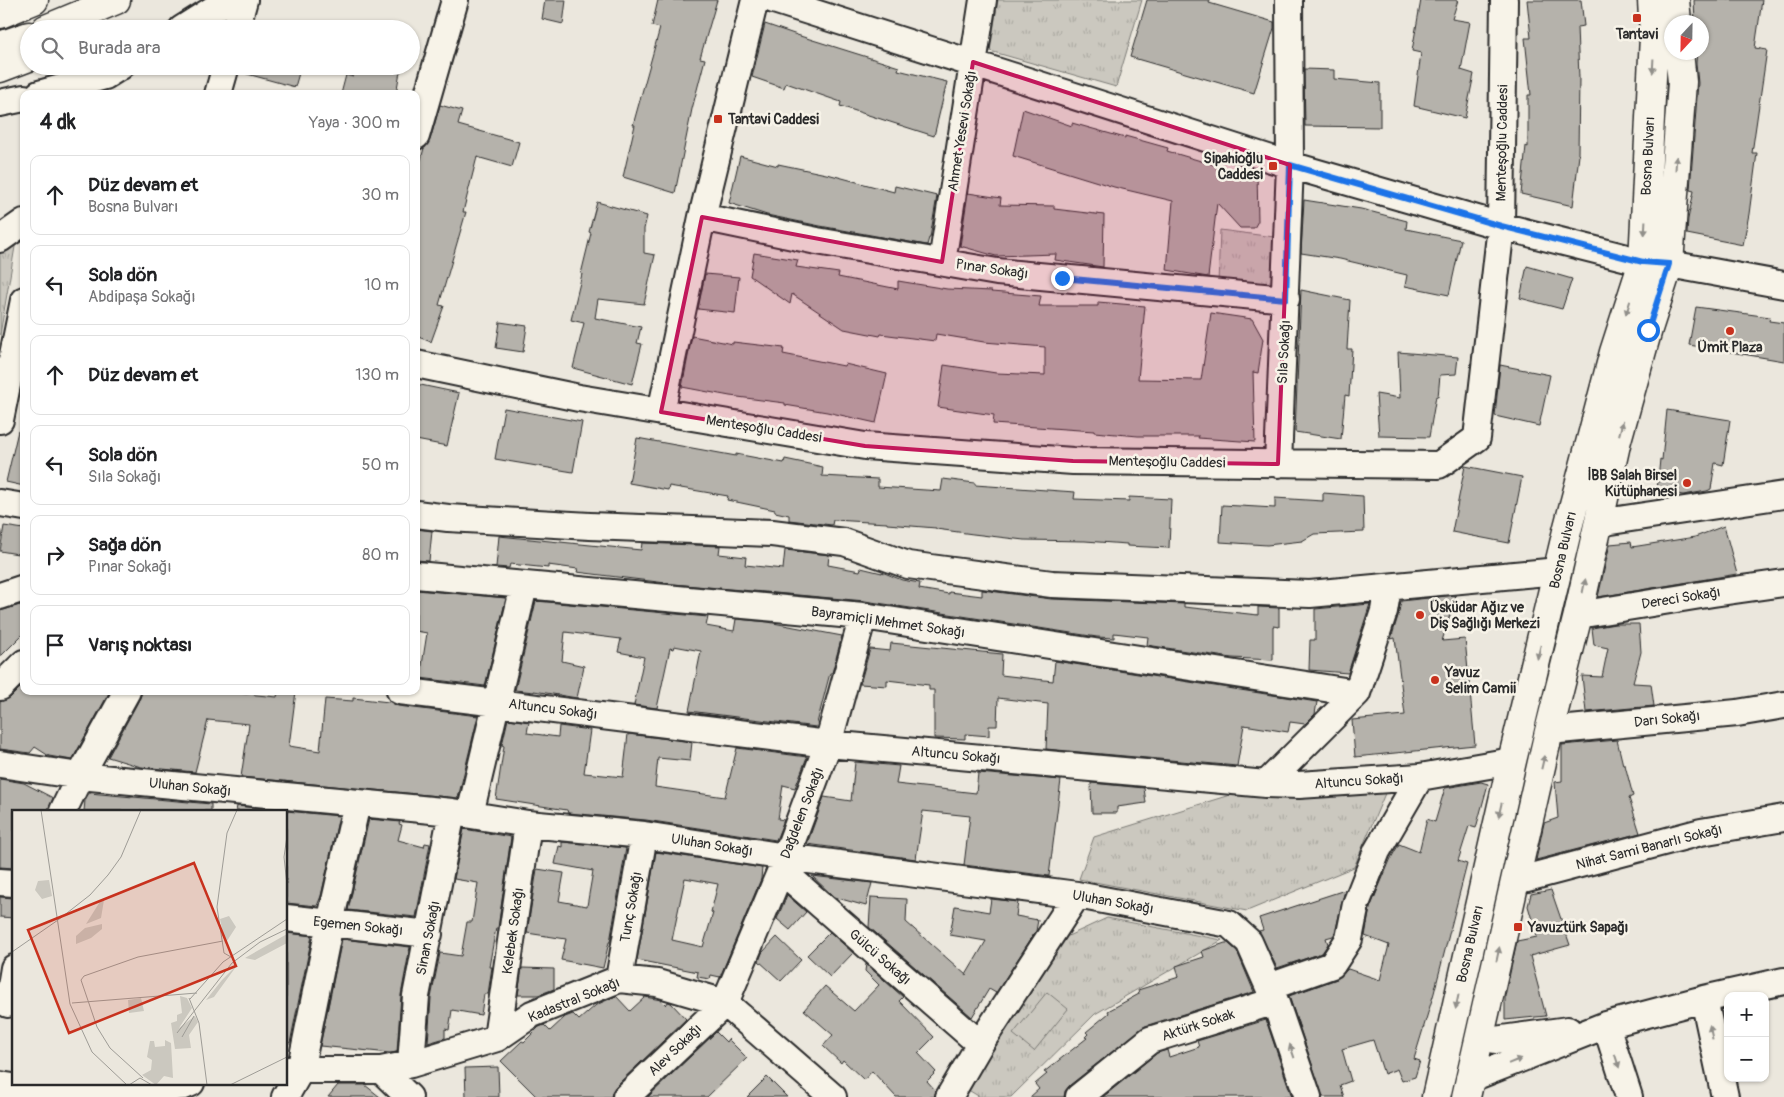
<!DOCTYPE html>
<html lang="tr">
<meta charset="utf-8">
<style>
body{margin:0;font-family:Pangolin,sans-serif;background:#f2f2f2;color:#202124}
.controls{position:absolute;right:15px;bottom:15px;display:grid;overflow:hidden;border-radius:10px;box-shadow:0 1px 4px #0004}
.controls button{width:45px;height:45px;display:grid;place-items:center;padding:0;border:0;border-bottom:1px solid #e0e0e0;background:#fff;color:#202124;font:25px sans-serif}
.compass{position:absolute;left:1664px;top:15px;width:45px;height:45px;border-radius:50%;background:#fff;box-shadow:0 1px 4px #0004;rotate:202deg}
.stop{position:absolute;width:15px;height:15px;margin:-11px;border:4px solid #1a73e8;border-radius:50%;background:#fff}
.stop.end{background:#1a73e8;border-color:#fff;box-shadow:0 1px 5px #0008}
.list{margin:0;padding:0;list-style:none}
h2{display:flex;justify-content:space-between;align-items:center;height:65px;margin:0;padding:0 20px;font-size:21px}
h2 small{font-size:16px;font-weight:400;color:#757577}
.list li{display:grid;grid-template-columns:32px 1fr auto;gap:15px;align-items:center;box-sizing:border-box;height:80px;margin:0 10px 10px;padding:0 10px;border:1px solid #e0e0e0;border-radius:10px}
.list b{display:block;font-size:19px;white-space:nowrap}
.list p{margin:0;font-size:16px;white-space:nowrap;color:#757577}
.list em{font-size:16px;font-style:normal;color:#757577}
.icon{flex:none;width:28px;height:28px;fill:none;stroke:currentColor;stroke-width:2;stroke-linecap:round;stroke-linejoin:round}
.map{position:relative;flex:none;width:1784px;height:1097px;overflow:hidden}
.search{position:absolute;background:#fff;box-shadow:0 1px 4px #0004;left:20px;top:20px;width:400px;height:55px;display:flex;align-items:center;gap:12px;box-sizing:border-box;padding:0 18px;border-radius:28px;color:#757577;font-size:19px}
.panel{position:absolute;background:#fff;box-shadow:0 1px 4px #0004;left:20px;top:90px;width:400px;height:605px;border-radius:10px}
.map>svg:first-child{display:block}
.grass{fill:url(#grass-tufts);stroke:#7b7a75}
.pitch{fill:#cbc8bf;stroke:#7b7a75}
.building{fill:#b5b2ab;stroke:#2b2b2b;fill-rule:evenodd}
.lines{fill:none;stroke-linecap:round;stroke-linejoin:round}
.minor-casing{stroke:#2b2b2b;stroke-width:30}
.major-casing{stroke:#2b2b2b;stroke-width:31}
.highway-casing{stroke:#2b2b2b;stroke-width:31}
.minor{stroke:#f7f3e8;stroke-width:26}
.major{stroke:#f7f3e8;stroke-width:28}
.highway{stroke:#f7f3e8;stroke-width:28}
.oneway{fill:#918f8a}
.route{stroke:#1a73e8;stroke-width:6}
.marked{fill:#c2185b;fill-opacity:0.2;stroke:#c2185b;stroke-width:4;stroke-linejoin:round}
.poi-dot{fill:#c8321e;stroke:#f7f3e8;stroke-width:2}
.labels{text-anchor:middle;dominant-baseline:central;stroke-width:5;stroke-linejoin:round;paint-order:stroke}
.poi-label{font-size:14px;font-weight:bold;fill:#2b2b2b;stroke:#f7f3e8;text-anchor:start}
.street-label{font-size:14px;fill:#2b2b2b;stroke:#f7f3e8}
.inset-road{fill:none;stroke:#9e9c96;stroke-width:1}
.view{fill:#c8321e;fill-opacity:0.15;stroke:#c8321e;stroke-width:2.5}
.inset-edge{fill:none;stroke:#2b2b2b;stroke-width:2.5}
</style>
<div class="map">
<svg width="1784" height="1097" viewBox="0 0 1784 1097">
<defs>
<pattern id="grass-tufts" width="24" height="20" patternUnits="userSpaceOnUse" patternTransform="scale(1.25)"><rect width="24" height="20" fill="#cbc8bf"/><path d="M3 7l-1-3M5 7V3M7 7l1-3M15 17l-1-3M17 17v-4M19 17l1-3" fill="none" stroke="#aeaca4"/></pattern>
</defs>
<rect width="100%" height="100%" fill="#ebe7dd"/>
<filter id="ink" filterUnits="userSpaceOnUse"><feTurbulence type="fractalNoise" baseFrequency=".02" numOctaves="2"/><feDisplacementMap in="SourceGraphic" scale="10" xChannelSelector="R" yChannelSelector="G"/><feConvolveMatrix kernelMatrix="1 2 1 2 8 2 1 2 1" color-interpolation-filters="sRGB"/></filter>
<g filter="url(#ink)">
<path class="grass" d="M998,0H1142L1116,87L990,51Z
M1220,230L1274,237L1273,291L1218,284Z
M17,235L0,335V247Z
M1386,791L1354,867L1247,911L1079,879L1094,837L1233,794Z
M1107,918L1222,940L1095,1014L1011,1097H980L965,1088L1066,937Z"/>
<path class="pitch" d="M1047,992L1068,1009L1034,1051L1013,1034Z"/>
<path class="building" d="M545,0H566L563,24L542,19Z
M658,0H717L700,58L705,59L692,109L675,193L623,177L635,125H633L660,28L652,26Z
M1147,0H1210L1209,3L1274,22V28L1254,93L1130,57Z
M1421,0H1458L1452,19L1470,22L1461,70L1474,74L1465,118L1414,106L1421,53L1412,51Z
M1527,0H1581L1584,26L1577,27L1579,78L1578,154L1579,155L1573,206L1521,194L1526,146L1528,147V95H1531L1525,38H1531Z
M1694,0H1762L1755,48L1767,50L1752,153H1757L1749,214L1743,245L1687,234L1688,219L1694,191L1690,190L1698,83L1696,63L1697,52H1702V22H1695Z
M765,24L800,36L899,67L898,70L947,82L934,136L840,106L841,102L786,83L784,88L752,77Z
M241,66H301L295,87L240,72Z
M356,66H401L396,94H341L346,75L353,77Z
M1304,69L1334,70V79L1380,83V127L1305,126Z
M440,105L462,111L458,125L519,142L512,167L477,157L463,212H466L439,305L444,306L431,342L416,336V178L424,148L430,140Z
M1023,109L1072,126V123L1125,138V136L1168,148L1167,151L1218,166L1217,172H1257L1258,221L1254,228H1240L1217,203L1208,277L1167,270L1173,201L1114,187L1013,156Z
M740,156L778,166V164L831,175L894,192L895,186L937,196L930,238H929L927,245L820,226L767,215L729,203Z
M968,193L1001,198L1000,205L1054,206V209L1104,215L1103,267L1055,260L1056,254L996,256L960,246Z
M1304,200L1361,209L1407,221L1406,229L1461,240L1449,295L1405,286L1407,275L1340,259L1301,253Z
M597,202L647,216L644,229V253L655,255L644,304L598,299L595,318L641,327L637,343L642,344L632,384L573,368L584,323L571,320L582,274H581L591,233L589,232Z
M754,253L798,260L796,267L839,273L838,277L898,289V281L947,289L992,291L991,292L1041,296L1039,306H1098V302L1145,306L1138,379L1201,380L1211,313L1252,319L1263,339L1258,373L1253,372L1255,442L1198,438L1199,436H1138L1094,432V431L993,424L994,415L938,407L944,365L996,373L1045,375V347L984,342L936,334L935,341L881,334L880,336L844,329L792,294L790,304L750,276Z
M1527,266L1572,279L1562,309L1520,298Z
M705,274L739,277L735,313L698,309Z
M1301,290L1350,300L1347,349H1352L1349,396L1345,395L1341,439L1295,432Z
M1696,307L1770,317L1769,321L1784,323V361L1689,345Z
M500,322L527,326L523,352L496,348Z
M692,336L733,344V342L784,348L783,354L844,366L845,364L887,374L876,423L827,412L785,405V403L730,396L682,387Z
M1398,352L1458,357L1456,374L1440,375L1438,397L1436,396L1429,437L1379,436L1376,394L1400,398Z
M1500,365L1550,375L1539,426L1495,416Z
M416,384L459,393L447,446L416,440Z
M504,408L582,422L573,472L495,459Z
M1667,410L1730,420L1723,465L1715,463L1711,489L1707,491L1683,495L1657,491L1660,459L1662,460Z
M18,431H24V486L6,482Z
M637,438L736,456V454L784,463L785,459L823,467L822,476L878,479V487L941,491L943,479L975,483V485L1075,492L1074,499L1129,501V497L1171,499L1169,548L1127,546V544L1085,541L1024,540L973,534L936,529V528L887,524V523L833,520L832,525L789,520V515L775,512V510L727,500L728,496L669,486L668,490L629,483Z
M1465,466L1522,477L1509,543L1452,532Z
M1323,493L1363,496L1364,532L1314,534L1302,541L1267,545L1220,542L1222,505L1275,508V498L1323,501Z
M4,526L24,529V555L0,551Z
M1724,526L1737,574L1598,597L1610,544L1631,542L1632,547L1695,537Z
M416,529L432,531L429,561L416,560Z
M499,536L641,550L642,543L720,546L719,554L746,557L745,565L783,569L785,550L829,555L828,565L860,571L861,568L882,573V572L902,580L920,583L919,589L949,594V592L982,596V590L1051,599L1184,604V607L1258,615V607L1279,608V627L1273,626V660L1232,658L1147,645L1148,637L1114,633V638L1097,637L865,601L674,584L577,572L578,569L548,565V568L510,564L509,568L496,567Z
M416,590L506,598L485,686L420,678L427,633L416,631Z
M1456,595L1442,641L1465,639L1475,745L1355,757L1352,720L1405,715L1395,638L1391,639L1398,616L1401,601Z
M536,601L708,617L706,626L734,631L736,619L768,622L842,636L832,673H830L816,727L689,711L701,651L674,646L673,649L670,648L657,708L634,705L644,657L618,652L621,639L565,632L562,661L584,666L577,698L534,691V692L515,690Z
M1370,604L1348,673L1309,670L1310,640H1315V609Z
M20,605L24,609V633L0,657V611Z
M1615,624H1639L1641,652L1633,683L1651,684L1654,706L1586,712L1582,676L1602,677L1608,648L1594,645L1592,628Z
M891,643L1002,654L1001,675L1053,681L1055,661L1317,702L1315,714L1305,724L1290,722L1288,732L1244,725L1237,766L1046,749L1048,704L998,698L997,726H989V736L965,734V739L934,738V690H929V685L887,680V686L860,684L870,649L890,651Z
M20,688L23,691H110L72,760L49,756L35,747L30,753L0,749V702L10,698Z
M142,691H217L277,697L278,691H296L289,746L320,751L325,699L353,701V698L389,702V701L398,706L478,716L458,798L241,777L249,724L208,720L195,772L141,767L108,757L140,698Z
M508,719L529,722L527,733L558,737L559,726L590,730L584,773L623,777L628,734L692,742L690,761L658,758L655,787L725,797L737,748L807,757L795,788L783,785L778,819L784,820L776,840L646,820L568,813L567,810L496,799L504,746L502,745Z
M1617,740L1623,765H1625L1633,796L1629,798L1640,833L1536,860L1544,823L1558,818L1555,782L1562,781V745Z
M855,762L899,766L896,784L976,793L978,773L1061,780L1049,876L964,865L970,816L923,811L916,859L807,844L824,797L851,801Z
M0,779L24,783L53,798L48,811H14V868L0,867Z
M1481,782L1488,784L1476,828L1469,826L1458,861L1467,864L1434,993L1414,1059L1420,1061L1415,1077L1402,1081L1397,1069L1384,1074L1373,1040L1342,1049L1351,1081L1340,1085L1344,1097H1323L1289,996L1337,979L1348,969L1380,980L1389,945L1365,936L1370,908L1391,858L1399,844L1419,852L1427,819L1435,822L1445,788Z
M1091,783L1144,788L1146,803L1117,807V813H1092Z
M89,793L211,804V811H84L85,800Z
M237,806L283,811H236Z
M286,811L339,816L321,896L317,906L286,903Z
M369,819L400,822L399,824L402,825L398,840L424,847L425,843L430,844L416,917L348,910Z
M464,829L511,837L498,928H496L489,967H492L488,994H484L481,1015L452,1010L449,1030L445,1029V1038L428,1043L431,998L440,953L461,956L467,922H472L478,883L454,879Z
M562,842L626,848L610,942H609L603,968L561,960L566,939L527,933L537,869L564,873L559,901L587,906L593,871L555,864L559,846L562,847Z
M656,852L762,868L761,879L720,977L711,975L710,979L697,977L698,972L637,960ZM685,878L718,884L711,912L713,913L703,947L672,940Z
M812,876L872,883L866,906L834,897Z
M1345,890L1335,933L1333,936L1326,938L1328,944L1322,953L1277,968L1259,931L1263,930L1259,918Z
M1551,890L1570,945L1530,956L1546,1016L1505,1020V996L1517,941L1537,937L1528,906L1531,894Z
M787,895L806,912L790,930L777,919Z
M0,897L14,898V918L0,917Z
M871,897L907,899L906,922L966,975L986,941L950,935L955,906L989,912L991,899L1018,902L1016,916L1038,920L1036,931L996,993L989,989L972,1017L869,927Z
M830,932L853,953L830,977L807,955Z
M286,933L312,936L290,1043L286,1042Z
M777,937L801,960L781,981L759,961L762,953Z
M342,939L410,947L401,995L397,1052L390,1053L320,1046Z
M1225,943H1228L1237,951L1254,992L1145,1026L1070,1085L1065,1091L1064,1097H1030L1039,1089L1035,1084L1047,1074L1044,1072L1087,1038L1085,1037L1088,1034L1086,1032L1109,1013L1108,1011L1139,994L1138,990L1179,977L1176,966L1204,957L1202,951Z
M866,964L903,997L899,1001L934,1037L918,1053L936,1072L927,1081L936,1091L934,1097H896L872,1071L864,1080L843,1060L841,1063L823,1046L833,1035L804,1010L825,986L854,1011L879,985L865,971Z
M522,968L554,969V989L538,995H518Z
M616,996L630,1011L645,997L661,1000L666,1005L668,1002L671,1003L686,1019L616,1086L612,1092L611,1097H537L501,1061L522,1041L524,1042L539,1027L544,1025L550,1031L565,1017L573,1014L579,1020L596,1005Z
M1266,1020L1292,1097H1103L1157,1053L1167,1050L1169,1057L1199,1047L1197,1041Z
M716,1032L726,1042L728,1039L747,1058L707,1097H648Z
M498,1067L499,1097H466L465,1068Z
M767,1077L787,1097H747Z
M338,1085H365L380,1097H328Z"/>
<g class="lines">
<g class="minor-casing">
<path id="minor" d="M774,0L1290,165L1501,226L1643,262L1669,264L1784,285
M182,29L228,0
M236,29L244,0
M39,94L105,76L121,66
M218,94L226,66
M0,103L24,98
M416,136L455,0
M702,217L817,241L997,272L1286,299
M0,239L24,222
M942,262L983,0
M416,364L579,398L865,446L1073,461L1439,465L1477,438L1501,226L1504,0
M661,412L702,217L755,0
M0,420L24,300
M1278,464L1290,165L1289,0
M0,503L24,507
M416,514L448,518L590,526L772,533L844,542L908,565L1052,584L1310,594L1558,571
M1598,523L1784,495
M416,575L863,616L1357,693
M0,596L24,588
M1578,615L1713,593L1784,583
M0,687L24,663
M400,691L828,744L1266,784L1299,785L1420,777L1512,761
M1549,731L1737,713L1784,705
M0,764L80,776L452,812L528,824L644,835L786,857L1077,895L1229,924L1249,942L1275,1001L1308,1097
M1266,784L1357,693L1384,611L1388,587
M63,811L80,776L127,691
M470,814L524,586
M781,870L980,1044
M1516,881L1701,832L1784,818
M0,882L14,883
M286,918L429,934
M619,979L644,835
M1269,987L1332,965L1349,939L1356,904L1377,851L1420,777
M1704,999L1725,1097
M8,1004L14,968
M1606,1025L1629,1097
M1480,1036L1495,1040L1568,1030
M497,1038L528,824
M411,1064L416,996L452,812
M286,1070H381L411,1064L497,1038L532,1014L619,979L657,983L725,1003L833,1097
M381,1070L409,1097
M1469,1079L1606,1025L1704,999L1784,981
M0,1085L78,1097L184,1086L191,1083
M285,1097L300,1071L330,923L357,803
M626,1097L725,1003L781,870L828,744L863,616
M949,1097L980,1044L1077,895
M1079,1097L1150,1040L1275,1001"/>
</g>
<g class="major-casing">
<path id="major" d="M1675,0L1677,22
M1436,1097L1512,761L1567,531L1614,352L1643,262L1654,36L1652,0
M1466,1097L1549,731L1578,615L1617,440L1648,329L1669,264L1682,82L1679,52"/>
</g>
<g class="highway-casing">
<path id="highway" d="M0,14L34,0
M46,29L116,0
M0,46L29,36
M0,68L29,57"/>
</g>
<use href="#minor" class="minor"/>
<use href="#major" class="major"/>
<use href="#highway" class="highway"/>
</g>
<defs><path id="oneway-solid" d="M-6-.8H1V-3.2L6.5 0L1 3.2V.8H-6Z" transform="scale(1.25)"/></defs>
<g class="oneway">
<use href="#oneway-solid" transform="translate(1653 66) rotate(93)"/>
<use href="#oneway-solid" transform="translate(1676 163) rotate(-86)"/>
<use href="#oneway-solid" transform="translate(1645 228) rotate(93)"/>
<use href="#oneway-solid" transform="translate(1628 308) rotate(107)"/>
<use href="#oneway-solid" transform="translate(1621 428) rotate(-75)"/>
<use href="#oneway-solid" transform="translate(1584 586) rotate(-78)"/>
<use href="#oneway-solid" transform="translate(1539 652) rotate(104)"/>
<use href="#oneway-solid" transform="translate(1543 762) rotate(-77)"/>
<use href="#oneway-solid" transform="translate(1500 810) rotate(103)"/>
<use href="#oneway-solid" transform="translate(1498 954) rotate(-78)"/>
<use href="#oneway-solid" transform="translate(1457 1002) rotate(102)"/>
<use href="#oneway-solid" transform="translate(1711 1032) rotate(-102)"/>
<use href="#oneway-solid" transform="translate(1292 1051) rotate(-109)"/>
<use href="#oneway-solid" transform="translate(1515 1061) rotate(-22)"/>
<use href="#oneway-solid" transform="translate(1617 1061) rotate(72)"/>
</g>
</g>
<g class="lines" filter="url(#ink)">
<path class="route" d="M1062,278L1286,299L1290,165L1501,226L1643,262L1669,264L1648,330"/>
</g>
<path class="marked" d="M973,62L1290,165L1278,464L1073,461L865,446L661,412L702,217L942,262Z"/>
<g class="poi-dot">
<rect x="1632" y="13" width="10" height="10" rx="2.5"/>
<rect x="713" y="114" width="10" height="10" rx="2.5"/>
<rect x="1268" y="161" width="10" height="10" rx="2.5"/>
<circle cx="1730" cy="331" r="5"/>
<circle cx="1687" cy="483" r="5"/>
<circle cx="1420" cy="615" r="5"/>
<circle cx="1435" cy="680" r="5"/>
<rect x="1513" y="922" width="10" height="10" rx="2.5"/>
</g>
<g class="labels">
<g class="poi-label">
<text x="1637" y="34" text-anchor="middle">Tantavi</text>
<text x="728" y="119">Tantavi Caddesi</text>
<text x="1263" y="158" text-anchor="end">Sipahioğlu<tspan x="1263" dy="16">Caddesi</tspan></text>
<text x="1730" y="347" text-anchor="middle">Ümit Plaza</text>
<text x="1677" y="475" text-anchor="end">İBB Salah Birsel<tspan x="1677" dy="16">Kütüphanesi</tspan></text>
<text x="1430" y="607">Üsküdar Ağız ve<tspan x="1430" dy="16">Diş Sağlığı Merkezi</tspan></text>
<text x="1445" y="672">Yavuz<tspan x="1445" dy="16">Selim Camii</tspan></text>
<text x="1528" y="927">Yavuztürk Sapağı</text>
</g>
<g class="street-label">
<text transform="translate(962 131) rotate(-81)">Ahmet Yesevi Sokağı</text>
<text transform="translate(1502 143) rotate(-89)">Menteşoğlu Caddesi</text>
<text transform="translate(1648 156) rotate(-87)">Bosna Bulvarı</text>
<text transform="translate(992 269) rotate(8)">Pınar Sokağı</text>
<text transform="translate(1284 352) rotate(-87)">Sıla Sokağı</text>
<text transform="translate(764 429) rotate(9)">Menteşoğlu Caddesi</text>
<text transform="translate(1167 462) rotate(1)">Menteşoğlu Caddesi</text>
<text transform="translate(1563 550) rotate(-77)">Bosna Bulvarı</text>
<text transform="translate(1681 598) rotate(-9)">Dereci Sokağı</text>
<text transform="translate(888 622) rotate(8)">Bayramiçli Mehmet Sokağı</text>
<text transform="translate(553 709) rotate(7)">Altuncu Sokağı</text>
<text transform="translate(1667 719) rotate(-6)">Darı Sokağı</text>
<text transform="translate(956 755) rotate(5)">Altuncu Sokağı</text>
<text transform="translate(1359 781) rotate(-4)">Altuncu Sokağı</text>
<text transform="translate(190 787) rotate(6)">Uluhan Sokağı</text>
<text transform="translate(802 813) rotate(-69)">Dağdelen Sokağı</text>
<text transform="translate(712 845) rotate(9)">Uluhan Sokağı</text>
<text transform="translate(1649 847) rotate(-14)">Nihat Sami Banarlı Sokağı</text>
<text transform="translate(1113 902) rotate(10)">Uluhan Sokağı</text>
<text transform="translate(631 907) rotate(-80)">Tunç Sokağı</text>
<text transform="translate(358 926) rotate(6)">Egemen Sokağı</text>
<text transform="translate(513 931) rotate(-82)">Kelebek Sokağı</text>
<text transform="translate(428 938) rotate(-79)">Sinan Sokağı</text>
<text transform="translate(1470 944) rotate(-77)">Bosna Bulvarı</text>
<text transform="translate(880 957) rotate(41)">Gülcü Sokağı</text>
<text transform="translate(574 1000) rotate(-22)">Kadastral Sokağı</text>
<text transform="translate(1198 1025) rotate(-18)">Aktürk Sokak</text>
<text transform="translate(675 1050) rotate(-44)">Alev Sokağı</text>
</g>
</g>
<g transform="translate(12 810)">
<rect width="275" height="275" fill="#ebe7dd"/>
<path d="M37,70L40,86L30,89L23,80L26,71ZM89,90H92L89,108L74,114ZM217,106L224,117L213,134L208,109ZM90,114V119L79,128L64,134V126L73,118ZM275,124V133L243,150L233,148ZM226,154L202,187L194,190L210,170ZM168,186L175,188L180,198L167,218L183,206L186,212L177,225L179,238L163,239L159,213L165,211V205L170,203ZM129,188L132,201L117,203L116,190ZM153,230L159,233L161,268L152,266L144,275L130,265L139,260L140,250L135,247L138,231H142L143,237L153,236Z" fill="#cbc8bf"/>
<path class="inset-road" d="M29,0L58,194L80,242L115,275M275,26L272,47L275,75M46,110L78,85L96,65L109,47L129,0M0,142L46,110M219,147L212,143L205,97L215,23L225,0M177,188L187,213L195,275M178,189L211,152L275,109M60,193L185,183M165,223L220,153L248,132L275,119M170,227L182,206M131,268L98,238L85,217L69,170L72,166L126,147L211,131M117,275L128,268L140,275M218,275L275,247"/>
<path class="view" d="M182,53L224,156L57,223L16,120Z"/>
<rect width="275" height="275" class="inset-edge"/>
</g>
</svg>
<div class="controls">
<button>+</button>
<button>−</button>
</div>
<svg class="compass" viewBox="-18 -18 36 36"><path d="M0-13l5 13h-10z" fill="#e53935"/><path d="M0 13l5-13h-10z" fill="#757577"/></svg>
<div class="stop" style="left:1648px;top:330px"></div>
<div class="stop end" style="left:1062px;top:278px"></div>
<div class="search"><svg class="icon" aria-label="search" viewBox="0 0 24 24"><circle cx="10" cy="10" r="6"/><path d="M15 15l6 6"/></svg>Burada ara</div>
<section class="panel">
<h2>4 dk<small>Yaya · 300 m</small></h2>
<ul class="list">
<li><svg class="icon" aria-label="ahead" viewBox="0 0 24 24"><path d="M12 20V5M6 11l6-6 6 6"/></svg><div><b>Düz devam et</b><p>Bosna Bulvarı</p></div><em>30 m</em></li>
<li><svg class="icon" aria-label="left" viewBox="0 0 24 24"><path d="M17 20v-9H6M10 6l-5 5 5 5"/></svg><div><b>Sola dön</b><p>Abdipaşa Sokağı</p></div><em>10 m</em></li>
<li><svg class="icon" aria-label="ahead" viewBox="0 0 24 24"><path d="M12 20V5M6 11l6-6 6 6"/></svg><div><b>Düz devam et</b></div><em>130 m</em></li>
<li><svg class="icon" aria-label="left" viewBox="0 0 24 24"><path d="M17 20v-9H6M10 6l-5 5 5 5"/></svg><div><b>Sola dön</b><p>Sıla Sokağı</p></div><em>50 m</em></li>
<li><svg class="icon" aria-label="right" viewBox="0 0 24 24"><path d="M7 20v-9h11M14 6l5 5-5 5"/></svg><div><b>Sağa dön</b><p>Pınar Sokağı</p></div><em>80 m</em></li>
<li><svg class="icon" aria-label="arrive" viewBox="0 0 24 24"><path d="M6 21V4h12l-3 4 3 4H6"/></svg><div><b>Varış noktası</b></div></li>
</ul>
</section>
</div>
